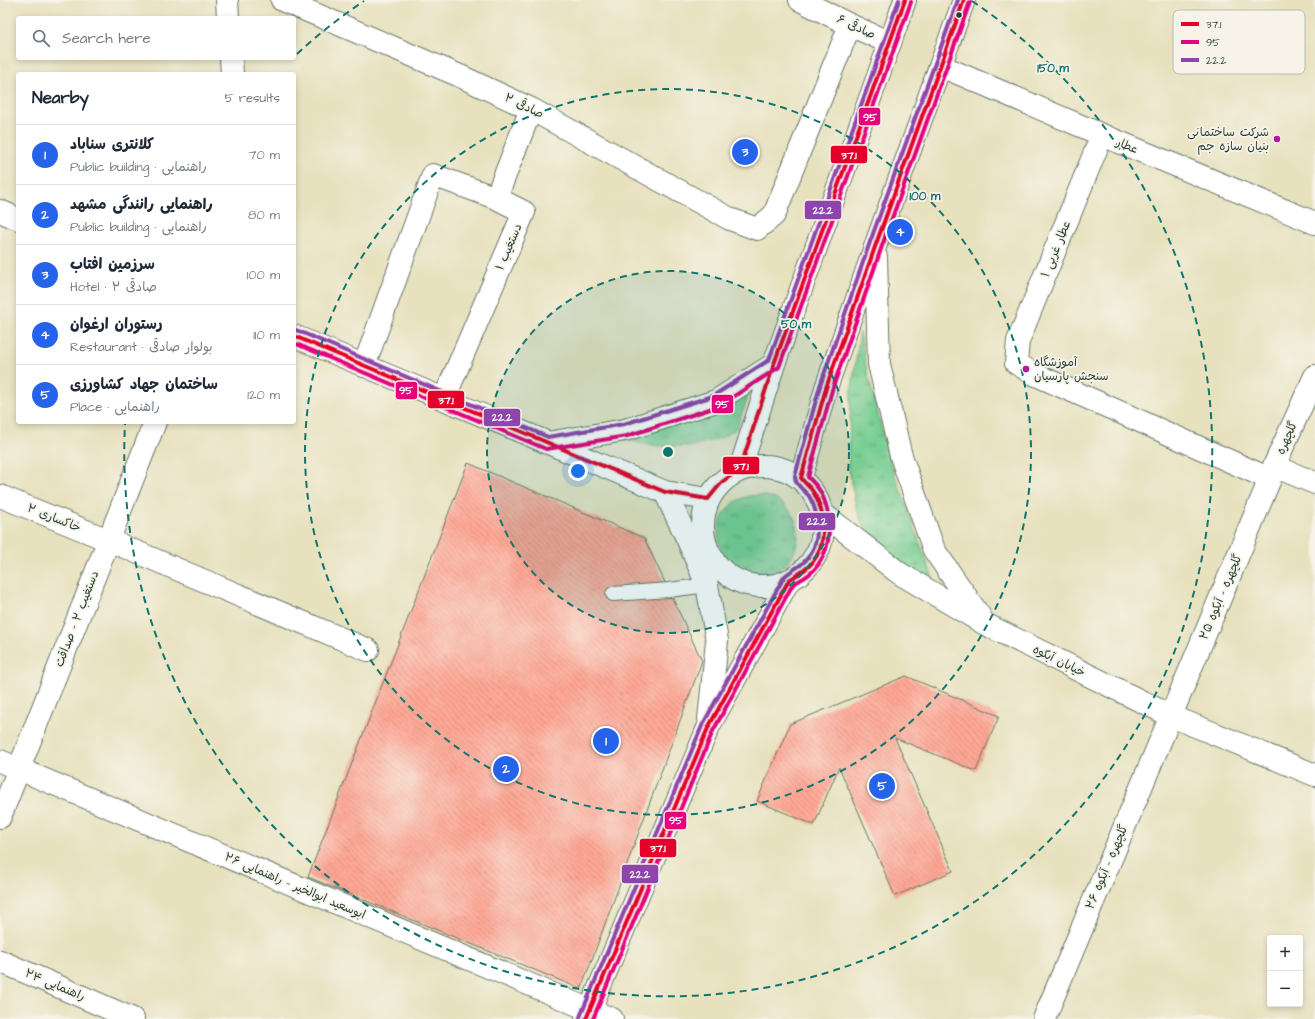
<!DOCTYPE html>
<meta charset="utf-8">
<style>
body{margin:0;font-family:"Architects Daughter","Playpen Sans Arabic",sans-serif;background:#f6f6f7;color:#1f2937}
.controls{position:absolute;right:12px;bottom:12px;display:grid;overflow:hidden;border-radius:4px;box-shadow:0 2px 6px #0003}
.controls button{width:36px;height:36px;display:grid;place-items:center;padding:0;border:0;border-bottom:1px solid #e0e1e3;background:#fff;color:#1f2937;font:20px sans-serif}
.you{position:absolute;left:578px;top:471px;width:14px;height:14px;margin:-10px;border:3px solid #fff;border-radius:50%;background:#1a73e8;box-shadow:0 0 0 6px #1a73e833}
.badge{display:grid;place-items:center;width:26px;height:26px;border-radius:50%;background:#2563eb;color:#fff;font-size:13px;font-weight:700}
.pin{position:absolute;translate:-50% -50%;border:2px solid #fff;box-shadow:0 1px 4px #0006}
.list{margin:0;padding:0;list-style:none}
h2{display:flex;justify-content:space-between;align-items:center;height:52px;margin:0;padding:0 16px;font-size:17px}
h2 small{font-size:13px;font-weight:400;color:#747a83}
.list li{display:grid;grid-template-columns:26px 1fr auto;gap:12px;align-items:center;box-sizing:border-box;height:60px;padding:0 16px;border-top:1px solid #e0e1e3}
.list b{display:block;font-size:15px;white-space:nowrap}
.list p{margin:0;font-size:13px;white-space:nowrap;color:#747a83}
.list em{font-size:13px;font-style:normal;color:#747a83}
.icon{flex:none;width:22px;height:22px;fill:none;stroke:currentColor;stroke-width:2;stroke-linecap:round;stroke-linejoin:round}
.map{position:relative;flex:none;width:1315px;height:1019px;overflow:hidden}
.search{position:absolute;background:#fff;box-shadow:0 2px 6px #0003;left:16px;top:16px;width:280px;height:44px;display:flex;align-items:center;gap:10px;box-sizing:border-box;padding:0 14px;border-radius:4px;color:#747a83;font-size:15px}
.panel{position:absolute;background:#fff;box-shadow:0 2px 6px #0003;left:16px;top:72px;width:280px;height:352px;border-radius:4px}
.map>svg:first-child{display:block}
.grass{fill:url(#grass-tufts);stroke:#4c8664}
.building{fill:url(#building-back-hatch)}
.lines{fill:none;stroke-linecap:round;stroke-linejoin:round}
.lane-casing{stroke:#657664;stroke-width:16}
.street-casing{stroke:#657664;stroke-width:24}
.secondary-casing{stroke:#657664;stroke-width:24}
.lane{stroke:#fff;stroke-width:14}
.street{stroke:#fff;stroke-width:22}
.secondary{stroke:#fff;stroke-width:22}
.bus-1-casing{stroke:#f7f3e8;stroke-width:7}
.bus-2-casing{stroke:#f7f3e8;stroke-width:7}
.bus-3-casing{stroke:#f7f3e8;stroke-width:7}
.bus-1{stroke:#e4002b;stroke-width:4}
.bus-2{stroke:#e5007d;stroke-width:4}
.bus-3{stroke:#8e44ad;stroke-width:4}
.ring{fill:none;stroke:#0f766e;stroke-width:2;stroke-dasharray:7 5}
.bus-dot{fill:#1f3d34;stroke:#f7f3e8;stroke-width:1.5}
.poi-dot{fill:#b5179e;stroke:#f7f3e8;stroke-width:1.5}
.labels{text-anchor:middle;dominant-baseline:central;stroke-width:3.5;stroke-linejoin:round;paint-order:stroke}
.street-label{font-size:12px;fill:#1f3d34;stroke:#f7f3e8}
.poi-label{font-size:12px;fill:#1f3d34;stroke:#f7f3e8;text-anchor:end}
.key{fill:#f7f3e8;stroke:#b6bcb2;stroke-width:1}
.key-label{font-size:11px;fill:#1f3d34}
.centre{fill:#0f766e;stroke:#f7f3e8;stroke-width:2}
.ring-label{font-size:12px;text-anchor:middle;font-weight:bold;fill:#0f766e;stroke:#f7f3e8;stroke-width:3.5;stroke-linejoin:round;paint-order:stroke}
.line-badge{stroke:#f7f3e8;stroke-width:1.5}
.badge-label{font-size:11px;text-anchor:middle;font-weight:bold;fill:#fff}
</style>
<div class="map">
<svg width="1315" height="1019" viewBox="0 0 1315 1019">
<defs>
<pattern id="grass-tufts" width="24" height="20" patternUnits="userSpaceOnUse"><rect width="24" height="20" fill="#78ce93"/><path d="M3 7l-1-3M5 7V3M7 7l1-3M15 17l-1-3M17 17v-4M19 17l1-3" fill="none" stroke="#62a879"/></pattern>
<pattern id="building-back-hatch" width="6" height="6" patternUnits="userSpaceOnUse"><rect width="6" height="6" fill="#ffa795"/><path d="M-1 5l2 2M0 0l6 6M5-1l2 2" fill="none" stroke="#ce897a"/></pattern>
</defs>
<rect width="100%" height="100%" fill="#f7f3e8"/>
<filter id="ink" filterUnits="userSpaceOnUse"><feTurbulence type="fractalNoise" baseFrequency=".025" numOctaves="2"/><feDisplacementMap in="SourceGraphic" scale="8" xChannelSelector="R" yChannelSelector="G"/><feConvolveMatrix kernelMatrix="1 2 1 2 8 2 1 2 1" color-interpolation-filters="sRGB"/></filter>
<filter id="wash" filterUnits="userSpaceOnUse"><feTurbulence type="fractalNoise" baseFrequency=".012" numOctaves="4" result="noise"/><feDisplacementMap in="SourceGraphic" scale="16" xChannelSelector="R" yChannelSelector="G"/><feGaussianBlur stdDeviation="0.9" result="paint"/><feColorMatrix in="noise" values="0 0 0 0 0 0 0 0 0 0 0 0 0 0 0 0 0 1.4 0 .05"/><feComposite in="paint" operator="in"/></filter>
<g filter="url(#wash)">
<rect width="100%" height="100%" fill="#e7e1be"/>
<path class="grass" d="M860,332L867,371L891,464L937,589L868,539L856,507L848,467L851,393Z
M750,391L737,428L721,438L692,446H658L620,440Z
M718 535a40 40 0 1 1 80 0a40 40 0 1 1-80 0Z"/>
<g id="blocks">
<path class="building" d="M468,463L644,538L702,661L581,989L308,877Z
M906,676L999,716L976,771L895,738L953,871L895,896L839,767L814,825L757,801L790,724Z"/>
</g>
</g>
<g filter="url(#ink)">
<use href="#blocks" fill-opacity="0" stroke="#657664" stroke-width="1"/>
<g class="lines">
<g class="lane-casing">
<path id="lane" d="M613,594L669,590L707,585"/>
</g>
<g class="street-casing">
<path id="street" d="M227,0L228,18
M282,0L460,76L531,109L730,219L757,229L774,215L850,25
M800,0L850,25L890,43
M231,58L232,74
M941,66L1102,135L1315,223
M1102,135L1018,341L1016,363L1034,374L1270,479
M496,198L531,109
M364,366L433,175L496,198L524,212L444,399
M1274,466L1315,483
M0,496L108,540L368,650
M0,761L590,1010
M0,817L155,422
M0,961L133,1019
M1044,1019L1270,479L1274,466L1315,376"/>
</g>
<g class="secondary-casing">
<path id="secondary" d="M0,211L18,219
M876,257L879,364L901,456L934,550L981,618
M294,336L665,492L708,499
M547,443L625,430L716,401L774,364
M703 526a60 60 0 1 1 120 0a60 60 0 1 1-120 0Z
M740,469L774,364L890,43L905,0
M801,478L826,388L876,244L964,0
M665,492L687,538L707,585L717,641L709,719
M822,513L899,573L985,624L1171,716L1315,775
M590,1010L612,1019
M586,1019L708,728L789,580"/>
</g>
<use href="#lane" class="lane"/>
<use href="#street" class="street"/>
<use href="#secondary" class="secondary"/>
<g class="bus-1-casing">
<path id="bus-1" d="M294,336L665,492L708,499L722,482L740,469L774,364L905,0
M586,1019L708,728L789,580C797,575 805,571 812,563C827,545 826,515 815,495C812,488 805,484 801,478L826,388L876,244L964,0"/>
</g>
<g class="bus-2-casing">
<path id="bus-2" d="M294,343L546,449L627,436L719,406L779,367L911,2
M593,1019L713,731L793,584C802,579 812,574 818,565C833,544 832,513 820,491C817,486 812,481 808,477L832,390L882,246L970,2"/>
</g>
<g class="bus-3-casing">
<path id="bus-3" d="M296,330L548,437L624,424L713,396L769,360L899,0
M580,1017L702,726L784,577C791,570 800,567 806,560C821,544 820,514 809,496C804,490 795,485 795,476L820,386L870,242L958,0"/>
</g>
<use href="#bus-1" class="bus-1"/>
<use href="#bus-2" class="bus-2"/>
<use href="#bus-3" class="bus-3"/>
</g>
</g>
<circle cx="668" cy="452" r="181" fill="#0f766e" fill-opacity=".12"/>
<g class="ring">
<circle cx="668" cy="452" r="181"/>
<circle cx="668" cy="452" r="363"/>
<path d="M297 54A544 544 0 0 1 364 1M972 1A544 544 0 1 1 125 424"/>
</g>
<circle class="bus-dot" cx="959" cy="15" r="3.5"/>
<g class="poi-dot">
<circle cx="1277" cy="139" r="4"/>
<circle cx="1026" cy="369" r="4"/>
</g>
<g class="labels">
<g class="street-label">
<text transform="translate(856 27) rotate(25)">صادقی ۶</text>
<text transform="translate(524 106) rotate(26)">صادقی ۲</text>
<text transform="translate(1127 146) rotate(22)">عطار</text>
<text transform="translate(509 247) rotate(-67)">دستغیب ۱</text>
<text transform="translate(1056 249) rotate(-68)">عطار غربی ۱</text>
<text transform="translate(1287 438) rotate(-66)">گلچهره</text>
<text transform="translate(54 518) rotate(22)">خاکساری ۲</text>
<text transform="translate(1221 597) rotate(-67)">گلچهره - آبکوه ۲۵</text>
<text transform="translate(77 619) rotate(-69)">دستغیب ۲ - صداقت</text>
<text transform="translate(1059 661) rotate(26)">خیابان آبکوه</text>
<text transform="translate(1107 867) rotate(-67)">گلچهره - آبکوه ۲۶</text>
<text transform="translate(295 886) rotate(23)">ابوسعید ابوالخیر - راهنمایی ۲۶</text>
<text transform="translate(55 985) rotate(23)">راهنمایی ۲۴</text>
</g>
<g class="poi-label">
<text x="1269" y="132">شرکت ساختمانی<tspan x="1269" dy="14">بنیان سازه جم</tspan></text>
<text x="1034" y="362" text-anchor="start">آموزشگاه<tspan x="1034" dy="14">سنجش پارسیان</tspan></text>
</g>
</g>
<rect x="1173" y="10" width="132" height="64" rx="6" class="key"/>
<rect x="1181" y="22" width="18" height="4" fill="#e4002b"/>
<rect x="1181" y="40" width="18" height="4" fill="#e5007d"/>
<rect x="1181" y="58" width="18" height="4" fill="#8e44ad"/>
<g class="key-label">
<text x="1206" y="28">37.1</text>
<text x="1206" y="46">95</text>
<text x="1206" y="64">22.2</text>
</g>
<circle cx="668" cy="452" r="6" class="centre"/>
<g class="ring-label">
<text x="1053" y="72">150 m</text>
<text x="925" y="200">100 m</text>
<text x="796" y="328">50 m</text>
</g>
<g class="line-badge">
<rect x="858" y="107" width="23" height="19" rx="4" fill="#e5007d"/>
<rect x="830" y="145" width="38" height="19" rx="4" fill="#e4002b"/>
<rect x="804" y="200" width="38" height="20" rx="4" fill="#8e44ad"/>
<rect x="395" y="381" width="23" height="19" rx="4" fill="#e5007d"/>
<rect x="427" y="390" width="38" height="19" rx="4" fill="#e4002b"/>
<rect x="711" y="394" width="23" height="20" rx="4" fill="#e5007d"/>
<rect x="483" y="408" width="38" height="19" rx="4" fill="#8e44ad"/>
<rect x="722" y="456" width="38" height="19" rx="4" fill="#e4002b"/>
<rect x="798" y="512" width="38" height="19" rx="4" fill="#8e44ad"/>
<rect x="664" y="811" width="23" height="19" rx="4" fill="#e5007d"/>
<rect x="639" y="838" width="38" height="20" rx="4" fill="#e4002b"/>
<rect x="621" y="864" width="38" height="20" rx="4" fill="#8e44ad"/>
</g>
<g class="badge-label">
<text x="870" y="121">95</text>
<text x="849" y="159">37.1</text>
<text x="823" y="214">22.2</text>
<text x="406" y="394">95</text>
<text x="446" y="404">37.1</text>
<text x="722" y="408">95</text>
<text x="502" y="421">22.2</text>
<text x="741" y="470">37.1</text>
<text x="817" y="525">22.2</text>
<text x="676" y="824">95</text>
<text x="658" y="852">37.1</text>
<text x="640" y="878">22.2</text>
</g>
</svg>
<div class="controls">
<button>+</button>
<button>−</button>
</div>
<div class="you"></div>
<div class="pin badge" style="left:606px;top:741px">1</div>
<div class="pin badge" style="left:506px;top:769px">2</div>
<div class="pin badge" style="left:745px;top:152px">3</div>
<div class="pin badge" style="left:900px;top:232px">4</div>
<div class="pin badge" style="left:882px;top:786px">5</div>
<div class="search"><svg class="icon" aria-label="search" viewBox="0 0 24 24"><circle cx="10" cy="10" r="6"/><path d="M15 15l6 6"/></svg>Search here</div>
<section class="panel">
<h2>Nearby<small>5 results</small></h2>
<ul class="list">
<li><span class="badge">1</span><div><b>کلانتری سناباد</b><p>Public building · راهنمایی</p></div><em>70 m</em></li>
<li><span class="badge">2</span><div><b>راهنمایی رانندگی مشهد</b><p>Public building · راهنمایی</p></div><em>80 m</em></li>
<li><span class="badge">3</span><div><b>سرزمین افتاب</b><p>Hotel · صادقی ۲</p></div><em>100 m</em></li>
<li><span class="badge">4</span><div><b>رستوران ارغوان</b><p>Restaurant · بولوار صادقی</p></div><em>110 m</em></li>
<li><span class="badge">5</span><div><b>ساختمان جهاد کشاورزی</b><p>Place · راهنمایی</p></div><em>120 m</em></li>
</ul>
</section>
</div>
